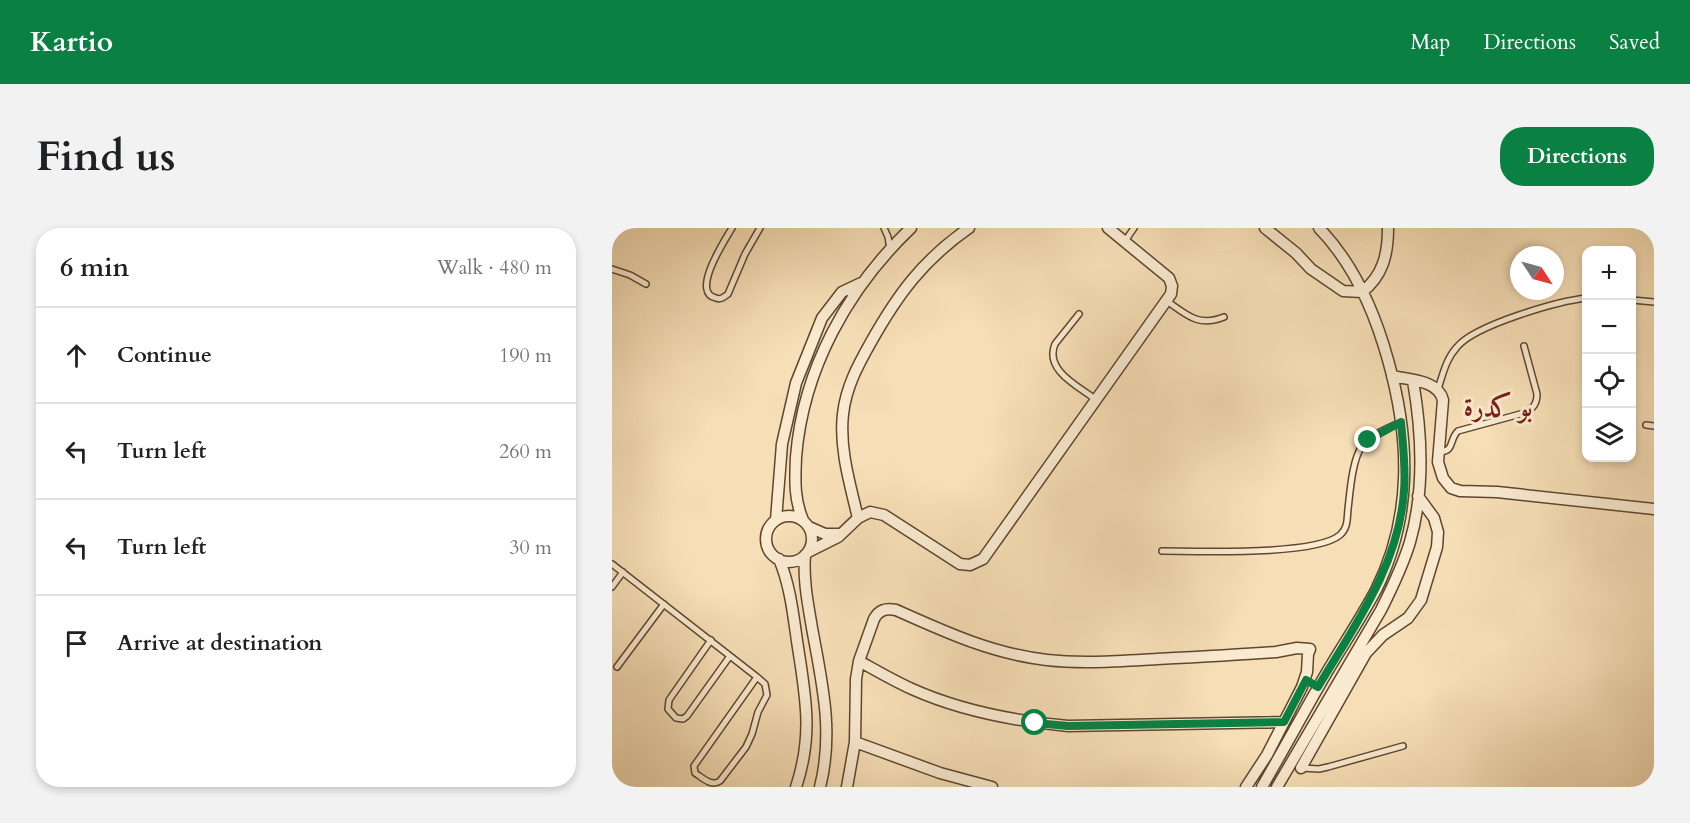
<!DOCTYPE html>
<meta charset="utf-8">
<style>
body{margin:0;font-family:Cardo,Amiri,serif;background:#f2f2f2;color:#202124}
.controls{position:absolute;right:18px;top:18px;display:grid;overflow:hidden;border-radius:12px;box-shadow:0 3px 9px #0003}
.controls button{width:54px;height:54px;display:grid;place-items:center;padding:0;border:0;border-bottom:2px solid #e0e0e0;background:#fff;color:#202124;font:30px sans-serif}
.compass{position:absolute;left:898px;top:18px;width:54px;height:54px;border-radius:50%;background:#fff;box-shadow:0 3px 9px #0003;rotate:126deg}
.stop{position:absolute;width:18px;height:18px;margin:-14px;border:4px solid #0b8043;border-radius:50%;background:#fff}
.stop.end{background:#0b8043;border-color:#fff;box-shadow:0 2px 6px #0008}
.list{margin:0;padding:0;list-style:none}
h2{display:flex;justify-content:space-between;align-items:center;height:78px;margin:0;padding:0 24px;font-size:26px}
h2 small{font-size:20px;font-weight:400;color:#757577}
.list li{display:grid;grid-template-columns:39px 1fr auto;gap:18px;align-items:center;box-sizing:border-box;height:96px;padding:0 24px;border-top:2px solid #e0e0e0}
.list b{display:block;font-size:22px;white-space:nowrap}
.list em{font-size:20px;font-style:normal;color:#757577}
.icon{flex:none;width:33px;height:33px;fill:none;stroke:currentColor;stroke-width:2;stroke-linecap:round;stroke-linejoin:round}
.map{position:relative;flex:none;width:1042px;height:559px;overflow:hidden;border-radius:24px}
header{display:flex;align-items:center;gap:36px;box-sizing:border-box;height:84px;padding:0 30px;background:#0b8043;color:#fff}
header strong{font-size:28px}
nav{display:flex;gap:33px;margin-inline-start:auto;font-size:21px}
.intro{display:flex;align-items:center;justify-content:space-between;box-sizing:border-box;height:144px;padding:0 36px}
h1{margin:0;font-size:42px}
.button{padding:15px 27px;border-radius:24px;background:#0b8043;color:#fff;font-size:21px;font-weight:700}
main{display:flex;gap:36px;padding:0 36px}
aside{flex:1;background:#fff;border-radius:24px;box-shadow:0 3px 9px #0003}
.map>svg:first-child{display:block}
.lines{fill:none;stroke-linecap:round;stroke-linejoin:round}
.service-casing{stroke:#5e462f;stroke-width:8}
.minor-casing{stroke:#5e462f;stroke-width:13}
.service{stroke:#f9ead0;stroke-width:5}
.minor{stroke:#f9ead0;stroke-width:10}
.route{stroke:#0b8043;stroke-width:8}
.labels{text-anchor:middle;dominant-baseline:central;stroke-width:6;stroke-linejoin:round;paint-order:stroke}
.district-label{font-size:26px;font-weight:bold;fill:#7a1f14;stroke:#f9ead0}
</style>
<header>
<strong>Kartio</strong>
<nav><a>Map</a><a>Directions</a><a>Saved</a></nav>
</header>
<div class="intro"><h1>Find us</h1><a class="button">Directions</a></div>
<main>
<aside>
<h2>6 min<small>Walk · 480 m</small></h2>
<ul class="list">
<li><svg class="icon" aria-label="ahead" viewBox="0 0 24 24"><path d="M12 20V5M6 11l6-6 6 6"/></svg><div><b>Continue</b></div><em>190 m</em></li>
<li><svg class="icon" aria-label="left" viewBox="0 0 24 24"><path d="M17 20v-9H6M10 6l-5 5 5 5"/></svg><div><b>Turn left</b></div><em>260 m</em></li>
<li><svg class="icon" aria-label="left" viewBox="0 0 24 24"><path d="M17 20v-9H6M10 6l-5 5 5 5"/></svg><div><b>Turn left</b></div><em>30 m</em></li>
<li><svg class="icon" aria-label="arrive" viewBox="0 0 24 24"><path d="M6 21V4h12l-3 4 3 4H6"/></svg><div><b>Arrive at destination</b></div></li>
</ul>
</aside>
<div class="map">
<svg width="1042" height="559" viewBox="0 0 1042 559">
<rect width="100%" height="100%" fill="#f6deb6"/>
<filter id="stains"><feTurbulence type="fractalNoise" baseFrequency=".00333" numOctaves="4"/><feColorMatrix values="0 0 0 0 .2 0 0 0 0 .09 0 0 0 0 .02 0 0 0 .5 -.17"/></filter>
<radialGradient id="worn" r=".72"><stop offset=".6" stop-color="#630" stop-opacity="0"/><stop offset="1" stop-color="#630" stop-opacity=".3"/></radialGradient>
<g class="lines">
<g class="service-casing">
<path id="service" d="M120,0C113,12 78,65 104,70C109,72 112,69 116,66L133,26L148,0
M272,0L276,9L278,21
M0,8L6,0
M513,13L522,0
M0,41L18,47L34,56
M1020,72L1042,74
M555,73C576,88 587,99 612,89
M467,86L443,116C432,142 466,158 483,171
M826,161C831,146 834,131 845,119C863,97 946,73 975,70
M1034,197L1042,198
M828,224C843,223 837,211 846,203L912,185C921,181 925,176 925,166L912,118
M550,323C586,323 703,328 728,307C736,300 735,291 736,281C738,265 740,232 750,218C758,207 776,200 789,194
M0,336L145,449L153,456L155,467L146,484L140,506L134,519L108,553C99,559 91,550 83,545L82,538L145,449
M0,359L11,344
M99,412L57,472L56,481L64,490L71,491L75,488L118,428
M5,439L52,376
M689,540L707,541L716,539L791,518"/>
</g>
<g class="minor-casing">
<path id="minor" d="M653,0L684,25L699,41L731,63L750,64C771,48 776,26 776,0
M780,148C798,152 826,152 831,172L826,234L831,250L839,260L848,263L885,264L1042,281
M154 311a23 23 0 1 1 46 0a23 23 0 1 1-46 0Z
M246,290C238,256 227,220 231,186C234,159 246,137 259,114C286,66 311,32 357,0
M164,292L170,216L184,155L210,90L230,64L249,55
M191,292C182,271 183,252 184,229C191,141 236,60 299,0
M197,299L213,306H227
M196,324L226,309L246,290L258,284L272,287L348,336L358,337L371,331L559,66L560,58L557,50L496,0
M193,327C191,352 196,376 200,400C210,455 222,504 208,559
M167,331C178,357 181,385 185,413C193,466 202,505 184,559
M247,433C265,443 282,453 300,461C349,483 402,493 456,498L672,494
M243,514L328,545L380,559
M689,540L754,425L771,407L796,390L809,372L825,319L826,304L822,290L806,268
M235,559L243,514L244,451L247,433L262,391C267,382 273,380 284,382C333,404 381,426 435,432C471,436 509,433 545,431C585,429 624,427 664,424L685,420L698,421L696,426L695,444L690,459L655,527L634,559
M650,559C672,521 693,482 715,444C731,417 749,390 764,362C801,288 798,210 776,132C763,85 741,35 707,0
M665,559L769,382C780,360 791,337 798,314C813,262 810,205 801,153"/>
</g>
<use href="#service" class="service"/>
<use href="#minor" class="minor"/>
</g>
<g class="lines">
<path class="route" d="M423,495L456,498L672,494L694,452L706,459C743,397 787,337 792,263C794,240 791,217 789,194L756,212"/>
</g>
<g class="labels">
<g class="district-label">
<text x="886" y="179">بو كدرة</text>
</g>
</g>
<rect width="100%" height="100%" filter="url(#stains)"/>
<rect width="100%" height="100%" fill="url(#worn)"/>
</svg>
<div class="controls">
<button>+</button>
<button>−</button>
<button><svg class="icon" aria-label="locate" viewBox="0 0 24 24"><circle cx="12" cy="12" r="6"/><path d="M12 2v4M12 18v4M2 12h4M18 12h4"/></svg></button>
<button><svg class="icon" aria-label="layers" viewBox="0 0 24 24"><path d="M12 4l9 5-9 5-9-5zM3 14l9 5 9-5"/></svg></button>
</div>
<svg class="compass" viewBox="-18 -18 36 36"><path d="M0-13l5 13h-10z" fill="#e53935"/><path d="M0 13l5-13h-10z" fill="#757577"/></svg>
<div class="stop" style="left:423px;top:495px"></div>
<div class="stop end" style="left:756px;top:212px"></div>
</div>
</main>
